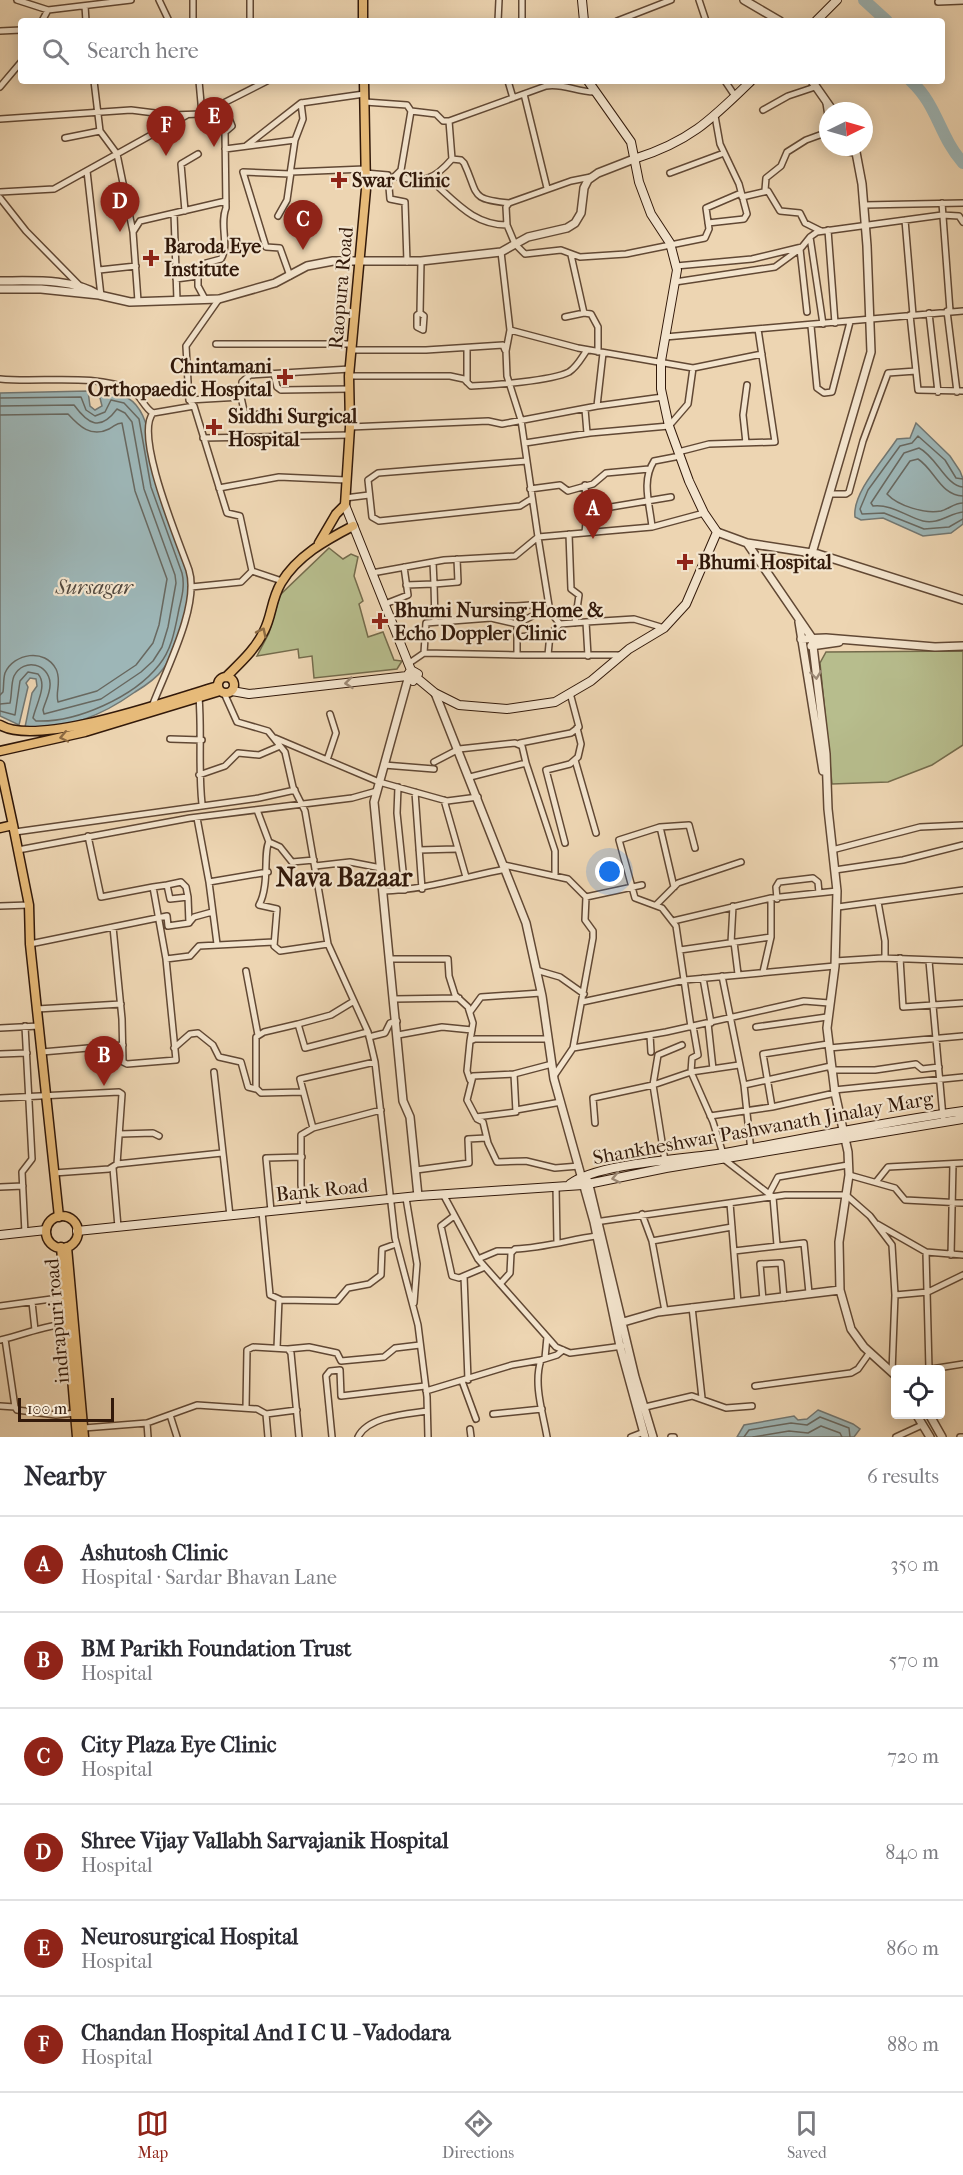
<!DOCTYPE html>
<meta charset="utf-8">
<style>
body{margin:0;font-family:"IM FELL French Canon",serif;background:#f7f7f7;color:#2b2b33}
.controls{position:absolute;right:18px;bottom:18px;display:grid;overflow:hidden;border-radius:6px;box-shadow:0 3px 15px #0003}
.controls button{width:54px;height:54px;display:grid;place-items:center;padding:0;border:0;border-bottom:2px solid #e1e1e2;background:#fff;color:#2b2b33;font:30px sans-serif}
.compass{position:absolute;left:819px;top:102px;width:54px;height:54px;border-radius:50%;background:#fff;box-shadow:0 3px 15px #0003;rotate:85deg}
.scale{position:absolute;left:18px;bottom:15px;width:96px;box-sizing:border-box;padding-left:6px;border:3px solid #32190a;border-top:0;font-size:16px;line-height:21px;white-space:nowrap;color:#32190a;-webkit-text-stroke:4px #f3e4cd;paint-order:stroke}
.you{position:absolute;left:610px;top:872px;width:21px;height:21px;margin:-15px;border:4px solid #fff;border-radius:50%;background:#1a73e8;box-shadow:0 0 0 9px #1a73e833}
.badge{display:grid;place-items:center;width:39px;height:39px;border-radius:50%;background:#8f2418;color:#fff;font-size:20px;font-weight:700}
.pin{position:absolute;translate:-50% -50px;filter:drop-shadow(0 2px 3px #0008)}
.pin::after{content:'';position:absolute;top:32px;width:21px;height:18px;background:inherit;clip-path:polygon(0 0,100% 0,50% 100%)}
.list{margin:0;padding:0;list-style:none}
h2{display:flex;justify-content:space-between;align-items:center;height:78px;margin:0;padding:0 24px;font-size:26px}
h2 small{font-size:20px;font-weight:400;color:#7c7c81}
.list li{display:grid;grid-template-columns:39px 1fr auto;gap:18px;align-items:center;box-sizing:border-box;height:96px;padding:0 24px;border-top:2px solid #e1e1e2}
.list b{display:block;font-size:22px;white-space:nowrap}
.list p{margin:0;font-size:20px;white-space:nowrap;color:#7c7c81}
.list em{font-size:20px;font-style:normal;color:#7c7c81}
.icon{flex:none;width:33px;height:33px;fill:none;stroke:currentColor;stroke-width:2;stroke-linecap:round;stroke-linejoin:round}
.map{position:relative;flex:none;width:963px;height:1437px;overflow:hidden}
.search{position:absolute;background:#fff;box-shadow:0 3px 15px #0003;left:18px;right:18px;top:18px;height:66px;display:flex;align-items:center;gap:15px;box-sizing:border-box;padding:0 21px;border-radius:6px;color:#7c7c81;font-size:22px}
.sheet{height:654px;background:#fff}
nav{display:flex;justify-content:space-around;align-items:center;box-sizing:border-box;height:84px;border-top:2px solid #e1e1e2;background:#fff;font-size:16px;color:#7c7c81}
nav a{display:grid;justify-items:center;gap:3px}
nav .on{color:#8f2418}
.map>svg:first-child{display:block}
.green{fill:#b7bd8d;stroke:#746b4c;stroke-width:1.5}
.water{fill:#9db6b7;stroke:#727772;stroke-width:1.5}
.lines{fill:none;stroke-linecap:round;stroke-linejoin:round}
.shore{stroke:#686860;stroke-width:1.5}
.river{stroke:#9db6b7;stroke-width:12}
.minor-casing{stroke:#614834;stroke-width:8}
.tertiary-casing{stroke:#614834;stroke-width:10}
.secondary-casing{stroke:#32190a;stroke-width:10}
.primary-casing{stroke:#32190a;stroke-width:11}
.minor{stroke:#f3e4cd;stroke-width:5}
.tertiary{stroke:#f3e4cd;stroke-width:7}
.secondary{stroke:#f3e4cd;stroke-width:8}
.primary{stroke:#e6ba79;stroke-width:8}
.oneway{stroke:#8c6a42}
.oneway2{stroke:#9c8975}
.poi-dot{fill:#8f2418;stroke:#f3e4cd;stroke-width:2}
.labels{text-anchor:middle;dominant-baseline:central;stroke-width:4.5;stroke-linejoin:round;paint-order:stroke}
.poi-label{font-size:20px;font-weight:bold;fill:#32190a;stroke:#f3e4cd;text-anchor:start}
.street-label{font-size:20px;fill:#32190a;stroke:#f3e4cd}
.water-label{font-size:21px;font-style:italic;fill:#52483e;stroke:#f3e4cd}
.district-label{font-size:26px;font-weight:bold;fill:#32190a;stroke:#f3e4cd}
</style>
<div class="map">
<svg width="963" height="1437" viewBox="0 0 963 1437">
<rect width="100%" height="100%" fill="#edd5b2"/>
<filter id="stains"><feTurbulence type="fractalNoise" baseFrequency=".00333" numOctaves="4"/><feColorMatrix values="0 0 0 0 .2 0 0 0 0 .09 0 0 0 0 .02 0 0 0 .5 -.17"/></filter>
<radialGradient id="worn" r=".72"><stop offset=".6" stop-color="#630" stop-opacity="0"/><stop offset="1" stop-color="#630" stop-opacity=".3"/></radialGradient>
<path class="green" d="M329,548L343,559L351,554L358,557L354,576L363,601L359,604L368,637L383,632L394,660L402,661L397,669L314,678L312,656L299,658L298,649L257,656L269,633L280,595Z
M963,651V745L932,765L888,782L832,784L820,663L826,652Z"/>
<path class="water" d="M88,391L90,406L95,410L102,406L99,394C114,394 126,393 136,405C153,425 150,459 156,484C163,510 188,555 189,578C190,607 181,647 163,669C156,679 145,686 135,692C100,717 68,729 25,727L32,693L37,686L36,679L30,678L26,683L28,687L19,725L0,716V393Z
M916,423L950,456L960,471L963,479V524L951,533L923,536L883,518L861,520L855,517C852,493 884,459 897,439L910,438Z
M818,1410L853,1424L860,1429L854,1437H737L744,1425L794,1416L798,1420L807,1419Z"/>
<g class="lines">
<path class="shore" d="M0,398L81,397L86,410L95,416L105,412L111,400L124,403L139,419L151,487L182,573C185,585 182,597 179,609C175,629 172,649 159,665C134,697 76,723 36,721L33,718C36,704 48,685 38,674L28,672L20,681L15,715L0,711
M0,406L74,405C88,424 100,432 117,409L125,413L132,422L144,489L175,575L176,583L168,627L162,647L153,661L141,672L101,699L44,714L43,710C45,702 51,692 50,683C49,664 24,657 14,676C11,683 12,694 10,703L0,704
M0,415L68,414C79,426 91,438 109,429C115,426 116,423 122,423L135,491L167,579L159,625L153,643L136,665L97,691L58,702C55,692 62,681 56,669C45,648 14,653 5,673C3,680 4,686 3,692L0,695
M963,479L956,478L945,460L918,436L912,443L900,446L868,490L860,509L862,514L884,513L924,529L949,527L963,519
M963,487C946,486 936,456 919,448L904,453L871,503L873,506C892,504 905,516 923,521C938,525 950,513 963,512
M963,496C940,495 935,470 918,459L910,461L887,494C898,506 925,514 941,511C949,509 954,503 963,503
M744,1437L749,1430L791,1423L807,1425L820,1417L849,1428L850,1437
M753,1437L789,1431L808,1433L821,1426L840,1433L842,1437"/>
<path class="river" d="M864,0L887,21
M911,81C938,106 939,136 963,163"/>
<g class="minor-casing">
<path id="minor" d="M17,0L48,10L131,0
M159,0L169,21
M522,0V21
M699,0L706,21
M938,2L963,1
M85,6L86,21
M42,21L48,10
M193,21V0
M250,21V0
M498,21L499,0
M617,21L671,0
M0,31L21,30
M199,81L202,114
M508,81L513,98
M725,81L735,96
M0,87L21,62
M524,94L547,188
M365,102L407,105L411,111L436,114L443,121H449L546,86C563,83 577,92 594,92
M826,103L828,116
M763,110L788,96L815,87
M0,119L131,110L171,115L202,114L267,81
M100,131L117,154L133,232
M65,138L100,131L94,81
M246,146L301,103
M839,147L847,152L856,153
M225,149L295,140
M452,159L461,160L464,163C479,195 469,199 509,203
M87,171L101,296
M365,173L388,175L390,199L405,202L407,262
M670,173L724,153
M395,176C423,184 434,180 452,159L449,121
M394,177L401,170L411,111
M428,178C453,198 471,225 507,225L515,244L525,254L561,250L580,257L626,254L705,238L709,229L706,208L741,193
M765,190L766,178L781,166L787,152L806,140L828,132
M0,192L54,189L187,115
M742,197L768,191L780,211L800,213L805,223L821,231
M0,198L26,231L82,288
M942,203L950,311
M864,205L963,203
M185,211L181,164L198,154
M174,213L177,300
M278,216L287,200L291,172L365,169
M905,220L913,315
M708,223L744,219L747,214L739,184L720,144L715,116
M507,225L506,207L509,203L571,181L591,177
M828,230L835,323
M810,237L817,232L942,215L959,216L963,222
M800,249L807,312
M501,252L510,330L506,351L507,376L521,420L538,537L652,527L704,513
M571,255L584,313L591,314L598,327V352
M676,266L752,259L802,247L810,237L823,324
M99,270L136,266
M290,276L280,248L266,247L243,172L290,174L295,140L303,119L301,103L364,94
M176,279L198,276
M675,282L775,267L801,248
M205,299L198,286V270L206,263L221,259C230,245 219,225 226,208L225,132L232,126L223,103
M219,299L186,346L189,400L194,406L227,513L240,516L252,571L282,581
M138,301L133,232L140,221L226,201
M947,311L957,392
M420,313L424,316L423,330L417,327V315L420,313L421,261
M929,313L938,392
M910,315L918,390L963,391
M565,317L584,313
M811,326L817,388L824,393L832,392L850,322
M510,330L578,348L693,368
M665,337L963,311
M216,344H352
M467,348V382
M352,350H426L503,345L505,350
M274,374L277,387L281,390L350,389
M349,376H450L464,379L471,386C493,385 551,381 569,372C577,367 582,357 587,350
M0,379C39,383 96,373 131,390C142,396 143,407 153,413L194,406
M241,397L245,415L264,414
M189,400L241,397L242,382L250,375L350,369
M597,406L663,397
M585,409L587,433
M350,427L488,421L502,424L597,406L603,353
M203,438L350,435
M525,443L590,433L669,426L688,404L693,368L762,354
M746,443L743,415L747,385
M678,452L709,444L775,442L758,329
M527,461L378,473L368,480L372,517L379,521L520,506L531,499
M585,485L587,511L671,497
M219,488L279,477L346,480
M530,489L560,485L568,491L593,484L606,473L649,469
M830,494H846L849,492L863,441L888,373L916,371
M345,498L369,495
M652,527C650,505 641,481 654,461L680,456
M585,533L587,511
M569,534L571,589L579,595L575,623
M538,537L550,612
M372,573L444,560L515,556L538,537
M406,585L434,584L433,562
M191,587L241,582L252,571
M385,604L408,595L404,567
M531,605L516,606L517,624L536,614L550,612L560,624L550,634
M502,606H516
M435,622L434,584L458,582L457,559
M586,622L634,619L664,628
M560,624L586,622L588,656
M517,637L550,634L548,655
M424,653L426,623L491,618L517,624V655H621
M408,664L424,653L517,655
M224,693L237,722L268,731L285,752L293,787L305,811L328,944L368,1032L375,1062L395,1238L418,1325L427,1397L428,1437
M199,697C202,735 198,767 202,804
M153,704C166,670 200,605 189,570C179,541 134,436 153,413
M275,738L379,782L447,801L478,797
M170,739L202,740
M520,743L571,733L579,727L570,693
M327,760L336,733L330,714
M575,760L596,833
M434,762L459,749L515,743L522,746L526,763
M384,765L434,769
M199,775L225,766L238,753L259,755L280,746
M470,777L526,763L555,851V876
M398,787L397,813L405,890
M415,792L422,889
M444,800L466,877
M257,810L269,842L280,847L292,862L314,860
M197,818L209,882L268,872
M660,827L689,825L695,848
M15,832L259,798L295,790
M88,836L101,897L153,887L166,959L190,956L199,946L274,942
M269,842C263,851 270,885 259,905L277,909L274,946L280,951L328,944
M565,843L546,770L570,764L578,757L581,744L577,728
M18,850L190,818L352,798L377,791
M419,850L456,849
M832,850L920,827L963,825
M504,865L568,879L586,897L585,920L593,931V938L573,1048L554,1076
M315,866L350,862L381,868
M835,870L903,860L963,845
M209,882L217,944
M167,885L181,882L186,887L188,897
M153,887L167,885L170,899L188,897L189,923L194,917L212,912
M674,887L660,827L619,840L635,898L662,908L676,926L691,1027
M383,891C424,890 464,877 506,869
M586,897L642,885
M777,899L776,887L779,882L813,878L818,882L819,893
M878,902L885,941V958
M656,905L678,883L741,862
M0,906L29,905
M838,907L963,890
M673,921L771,898L837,891
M113,927L122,1019L123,1062L127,1064L176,1060L166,959
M734,942L738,974
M731,943L733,906
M30,944L167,916L168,926L189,923
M680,950L771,937
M900,958L903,1007L963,1003
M390,959H448L449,976L455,995L468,1007L473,1023L470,1041
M835,961L882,958L963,961
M929,961L943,1117
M536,970L560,977L584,994
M246,971L258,1035
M763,972L771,937V898
M722,976L744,1085L751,1151
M703,978L711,1023
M394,999L459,998
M354,1001L331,1015L298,1024L305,1048L368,1032
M582,1002L685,980L835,966
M37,1009L121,1004
M470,1012L481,997L541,993
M708,1023L713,1069
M298,1024L264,1032L256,1037V1088L261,1093L303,1092
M25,1026L32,1159L22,1172L25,1233
M756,1027L827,1017
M0,1028L39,1026
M398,1035L442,1027L472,1030
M650,1035L651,1052
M369,1037L385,1033L390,1023L397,1021
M174,1048L190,1034L198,1033L213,1045L219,1057L241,1062L248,1087L256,1089
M573,1048L666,1032L804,1001L829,1003
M829,1048L963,1036
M42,1052L123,1045
M0,1054L27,1053
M552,1064L514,1074L473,1076L467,1100L477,1119L483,1122L488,1143L497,1162L526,1161L555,1168L579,1166
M739,1065L691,1072L713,1122L725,1160L773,1197L777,1245
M831,1070H875L916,1064L922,1069L939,1067
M214,1072L230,1216
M470,1080L467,1071L470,1041L475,1039H548
M744,1085L831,1066
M834,1090L963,1077
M0,1098L119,1092L122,1094L117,1164L109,1169L54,1173
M772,1107L835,1093
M516,1110L561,1102
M710,1116L772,1107L763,1054L828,1044
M476,1117L516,1112L514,1074
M595,1123L593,1098L653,1085L658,1055L682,1045
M313,1128L300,1079L375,1062
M120,1134L153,1133L159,1136
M665,1161L653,1085L691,1072L692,1058L698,1055L693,1026
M117,1164L222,1153
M113,1168L118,1227
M416,1170L469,1163L468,1139L486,1138
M849,1175L895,1188L905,1200L963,1203
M876,1182L888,1167L963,1163
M556,1186L557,1243
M0,1187L23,1186
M443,1194L478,1259L556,1347L570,1353L623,1346
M769,1194L778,1177L848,1165
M406,1198L417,1264L414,1303
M730,1203L738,1303
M304,1208L301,1185V1135L313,1128L381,1110
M271,1211L266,1158L302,1157
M262,1212L270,1295L281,1300L337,1301L348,1288L369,1284L381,1275L382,1249L396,1244
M642,1214L652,1241L732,1227
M454,1216L441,1226L452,1276L459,1278L485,1267
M595,1222L785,1195H846L870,1216L892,1245L895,1295L892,1372
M877,1224L926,1252L963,1255
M652,1241L665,1311
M734,1251L804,1243L809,1293
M926,1252L929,1369
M951,1255L953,1164
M478,1259L497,1251H512
M464,1276L468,1380
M500,1284L510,1273L511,1253L515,1249C543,1248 569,1240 596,1236
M895,1295L928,1292L963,1275
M763,1300L760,1264L781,1263L784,1298
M32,1302L35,1330
M0,1306L66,1297
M692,1307L702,1398
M0,1340C24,1335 44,1325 68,1324
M277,1348L279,1299
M288,1349L309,1347L337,1353L341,1361L384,1357L395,1348L420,1345
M545,1358L547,1337
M925,1370L963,1364
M462,1381L476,1419
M755,1386L851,1373L858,1369L870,1352
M426,1391L512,1365L541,1360
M0,1406L15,1407L5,1339
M15,1407L17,1410L56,1415L76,1413
M246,1408L247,1350L253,1347L288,1349L291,1353L299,1437
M641,1408L692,1396L726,1408L752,1406
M493,1414L542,1409
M170,1415L177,1437
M147,1423L148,1437
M84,1428L147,1423L197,1405L257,1409L266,1414
M470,1429L471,1437
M268,1437L266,1414L297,1410
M332,1437L326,1376L330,1371L340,1370L341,1396L425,1386
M358,1437C368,1416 407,1414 427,1411
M547,1437C543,1413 533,1384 541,1360L557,1355L563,1350
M631,1437L644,1432
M671,1437H674
M896,1437L922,1425
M960,1437H963"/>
</g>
<g class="tertiary-casing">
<path id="tertiary" d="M744,0L780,21
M812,81L833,111
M0,281C31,281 72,278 99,295
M0,289H41L99,295L130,302L219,299L275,283L307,266L333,261H421L501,252L528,237L567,228L575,223L581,213L584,188L588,180L598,173L634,159
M717,532L747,543L812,638L826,754L828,809L837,891L835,966L827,1028L835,1093L848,1152L849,1175L839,1242L840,1290L851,1329L864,1347L896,1376
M747,543L818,554L963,600
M812,553L871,352L867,246L862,184L855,147
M799,622L823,771
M801,639L826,638L935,647L963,646
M811,646L839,642
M408,679L374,802L403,1101L410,1117L418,1196
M435,693L526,923L542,996L554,1079L594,1222L620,1346L645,1437
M588,1181L635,1377L653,1437
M620,1323L658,1312L840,1290
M916,1414L930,1437
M929,1414L942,1437"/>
</g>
<g class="secondary-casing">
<path id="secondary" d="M582,0L584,21
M816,21L837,0
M634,159C689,142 711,120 751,81
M345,505L411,670L418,674L413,681L407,676L411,670
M417,678L435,693L459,705L507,709L555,702L591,681L629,649L664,628L686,604L717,532L704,513L689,481L669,426L661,389V361L677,270L670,243L651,214L639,182L631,142L588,81
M232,691L249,694L407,676
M570,1184C598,1163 687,1159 725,1153C805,1139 883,1122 963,1111
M77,1231L418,1196L583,1185L666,1168L963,1119
M0,1235L46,1230"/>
</g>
<g class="primary-casing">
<path id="primary" d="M363,0V21
M319,543L336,514L345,505L350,427L349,376L366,189L364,81
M218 685a8 8 0 1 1 16 0a8 8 0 1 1-16 0Z
M226,677C240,663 255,650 264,631C272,616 271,600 281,583C297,556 326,540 353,526
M0,725C38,748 173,699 218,686
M0,751L85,732L220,691
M0,765L13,825L0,828
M13,825L29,905L30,944L59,1217
M46 1232a16 16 0 1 1 32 0a16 16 0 1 1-32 0Z
M61,1247L77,1437
M67,1247L84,1437"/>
</g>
<use href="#minor" class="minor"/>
<use href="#tertiary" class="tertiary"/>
<use href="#secondary" class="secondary"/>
<use href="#primary" class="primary"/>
</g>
<defs><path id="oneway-chevron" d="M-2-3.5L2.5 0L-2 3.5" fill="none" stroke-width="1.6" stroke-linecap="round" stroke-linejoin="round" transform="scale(1.5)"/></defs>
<g class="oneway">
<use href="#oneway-chevron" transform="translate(262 632) rotate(-64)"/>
<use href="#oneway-chevron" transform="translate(64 737) rotate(168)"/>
</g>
<g class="oneway2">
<use href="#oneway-chevron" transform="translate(816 675) rotate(83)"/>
<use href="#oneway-chevron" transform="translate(349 683) rotate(174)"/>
<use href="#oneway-chevron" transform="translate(616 1178) rotate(169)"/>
</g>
<g class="poi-dot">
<path d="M336 171h6v6h6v6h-6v6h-6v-6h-6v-6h6z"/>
<path d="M148 249h6v6h6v6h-6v6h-6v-6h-6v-6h6z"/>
<path d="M282 368h6v6h6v6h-6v6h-6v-6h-6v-6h6z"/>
<path d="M211 418h6v6h6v6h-6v6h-6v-6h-6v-6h6z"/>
<path d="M682 553h6v6h6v6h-6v6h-6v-6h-6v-6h6z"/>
<path d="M377 612h6v6h6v6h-6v6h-6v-6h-6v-6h6z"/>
</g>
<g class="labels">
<g class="poi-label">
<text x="352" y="180">Swar Clinic</text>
<text x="164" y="246">Baroda Eye<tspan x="164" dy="23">Institute</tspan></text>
<text x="272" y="366" text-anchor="end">Chintamani<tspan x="272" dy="23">Orthopaedic Hospital</tspan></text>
<text x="228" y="416">Siddhi Surgical<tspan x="228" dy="23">Hospital</tspan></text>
<text x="698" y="562">Bhumi Hospital</text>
<text x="394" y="610">Bhumi Nursing Home &amp;<tspan x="394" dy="23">Echo Doppler Clinic</tspan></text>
</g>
<g class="street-label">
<text transform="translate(341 288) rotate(-85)">Raopura Road</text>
<text transform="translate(763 1128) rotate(-10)">Shankheshwar Pashwanath Jinalay Marg</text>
<text transform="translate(322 1190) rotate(-6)">Bank Road</text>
<text transform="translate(57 1321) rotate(-95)">indrapuri road</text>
</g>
<g class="water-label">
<text x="94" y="587">Sursagar</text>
</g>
<g class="district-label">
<text x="344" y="877">Nava Bazaar</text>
</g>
</g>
<rect width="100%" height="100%" filter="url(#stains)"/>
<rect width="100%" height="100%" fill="url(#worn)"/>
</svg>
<div class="controls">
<button><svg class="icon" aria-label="locate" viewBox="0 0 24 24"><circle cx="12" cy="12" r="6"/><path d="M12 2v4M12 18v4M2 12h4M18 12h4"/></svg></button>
</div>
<svg class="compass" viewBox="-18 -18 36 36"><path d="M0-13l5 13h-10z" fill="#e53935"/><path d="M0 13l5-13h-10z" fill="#7c7c81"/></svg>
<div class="scale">100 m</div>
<div class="you"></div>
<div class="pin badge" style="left:593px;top:539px">A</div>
<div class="pin badge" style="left:104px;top:1086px">B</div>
<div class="pin badge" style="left:303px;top:250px">C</div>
<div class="pin badge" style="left:120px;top:232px">D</div>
<div class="pin badge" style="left:214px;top:147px">E</div>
<div class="pin badge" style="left:166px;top:156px">F</div>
<div class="search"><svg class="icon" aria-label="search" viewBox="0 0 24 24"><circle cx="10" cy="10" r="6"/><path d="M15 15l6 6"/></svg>Search here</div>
</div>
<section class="sheet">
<h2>Nearby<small>6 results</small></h2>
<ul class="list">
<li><span class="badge">A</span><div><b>Ashutosh Clinic</b><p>Hospital · Sardar Bhavan Lane</p></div><em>350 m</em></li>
<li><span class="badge">B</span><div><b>BM Parikh Foundation Trust</b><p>Hospital</p></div><em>570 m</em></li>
<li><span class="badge">C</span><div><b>City Plaza Eye Clinic</b><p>Hospital</p></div><em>720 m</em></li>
<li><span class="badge">D</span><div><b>Shree Vijay Vallabh Sarvajanik Hospital</b><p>Hospital</p></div><em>840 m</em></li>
<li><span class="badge">E</span><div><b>Neurosurgical Hospital</b><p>Hospital</p></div><em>860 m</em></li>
<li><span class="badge">F</span><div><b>Chandan Hospital And I C U - Vadodara</b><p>Hospital</p></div><em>880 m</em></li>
</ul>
</section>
<nav>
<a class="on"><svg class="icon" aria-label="map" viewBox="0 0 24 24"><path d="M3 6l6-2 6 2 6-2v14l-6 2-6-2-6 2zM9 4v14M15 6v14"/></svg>Map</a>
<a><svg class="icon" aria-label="directions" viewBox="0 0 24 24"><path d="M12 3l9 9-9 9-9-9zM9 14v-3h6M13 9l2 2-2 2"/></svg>Directions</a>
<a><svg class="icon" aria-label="saved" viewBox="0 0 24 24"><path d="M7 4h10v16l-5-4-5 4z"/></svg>Saved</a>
</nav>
